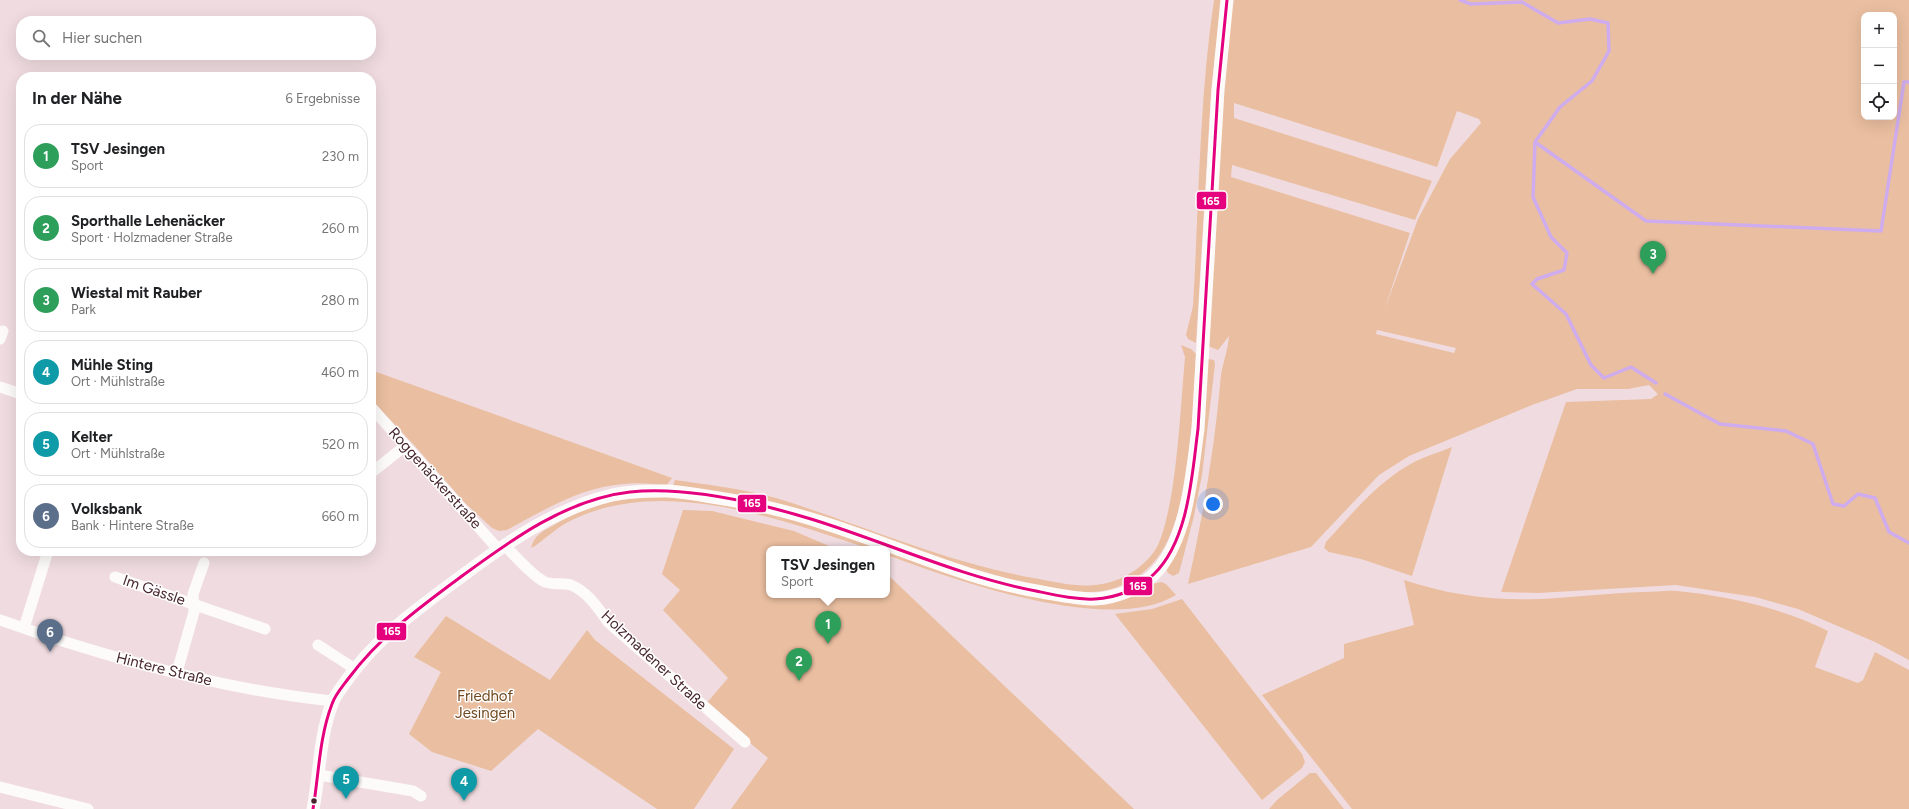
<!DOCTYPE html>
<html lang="de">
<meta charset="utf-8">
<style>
body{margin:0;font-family:Figtree,sans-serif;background:#f6f6f6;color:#202124}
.controls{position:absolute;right:12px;top:12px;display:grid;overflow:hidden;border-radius:8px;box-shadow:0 4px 16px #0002}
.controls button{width:36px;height:36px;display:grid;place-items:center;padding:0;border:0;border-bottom:1px solid #e0e0e0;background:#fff;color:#202124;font:20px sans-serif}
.you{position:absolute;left:1213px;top:504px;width:14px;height:14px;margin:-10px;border:3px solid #fff;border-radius:50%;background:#1a73e8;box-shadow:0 0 0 6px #1a73e833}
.badge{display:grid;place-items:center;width:26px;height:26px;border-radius:50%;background:#ea580c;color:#fff;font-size:13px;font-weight:700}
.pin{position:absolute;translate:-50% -33px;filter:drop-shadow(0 1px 2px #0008)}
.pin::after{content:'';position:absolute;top:21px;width:14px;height:12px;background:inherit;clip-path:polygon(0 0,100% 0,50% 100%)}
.popup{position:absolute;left:766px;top:546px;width:124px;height:52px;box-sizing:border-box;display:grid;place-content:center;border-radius:8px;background:#fff;filter:drop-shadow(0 1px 3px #0005);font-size:13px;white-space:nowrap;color:#757577}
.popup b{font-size:15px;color:#202124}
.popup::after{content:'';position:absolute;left:50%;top:100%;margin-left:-8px;border:8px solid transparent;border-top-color:#fff}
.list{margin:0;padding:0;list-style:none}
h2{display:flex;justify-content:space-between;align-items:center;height:52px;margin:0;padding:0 16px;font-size:17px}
h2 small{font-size:13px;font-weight:400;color:#757577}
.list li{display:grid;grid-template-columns:26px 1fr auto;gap:12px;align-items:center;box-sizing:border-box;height:64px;margin:0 8px 8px;padding:0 8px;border:1px solid #e0e0e0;border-radius:16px}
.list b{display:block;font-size:15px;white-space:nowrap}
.list p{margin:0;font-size:13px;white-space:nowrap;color:#757577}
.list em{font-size:13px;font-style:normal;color:#757577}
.icon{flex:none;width:22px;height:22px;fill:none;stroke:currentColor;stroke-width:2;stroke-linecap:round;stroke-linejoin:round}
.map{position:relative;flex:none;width:1909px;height:809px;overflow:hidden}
.search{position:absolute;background:#fff;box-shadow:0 4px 16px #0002;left:16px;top:16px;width:360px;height:44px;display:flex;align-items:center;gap:10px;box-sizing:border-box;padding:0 14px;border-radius:16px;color:#757577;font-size:15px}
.panel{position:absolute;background:#fff;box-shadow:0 4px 16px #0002;left:16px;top:72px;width:360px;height:484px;border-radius:16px}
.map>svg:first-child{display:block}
.green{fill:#eabea0;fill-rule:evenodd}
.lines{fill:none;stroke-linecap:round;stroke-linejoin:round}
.stream{stroke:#ceaced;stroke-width:3.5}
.minor{stroke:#fdfafa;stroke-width:11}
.tertiary{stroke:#fdfafa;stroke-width:13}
.bus-1-casing{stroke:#fff;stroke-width:6}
.bus-1{stroke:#e5007d;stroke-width:3}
.bus-dot{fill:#48262f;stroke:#fff;stroke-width:1.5}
.labels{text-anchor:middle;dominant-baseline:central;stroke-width:3;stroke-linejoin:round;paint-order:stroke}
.street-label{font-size:15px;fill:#48262f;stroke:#fff}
.park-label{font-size:15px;fill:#70481f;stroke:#fff}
.line-badge{stroke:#fff;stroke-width:1.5}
.badge-label{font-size:11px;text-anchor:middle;font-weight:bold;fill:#fff}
</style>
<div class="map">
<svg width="1909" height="809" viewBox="0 0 1909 809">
<rect width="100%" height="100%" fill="#f0dce0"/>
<path class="green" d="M1214,0H1221L1211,94L1196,343L1188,339L1186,335L1193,306C1199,204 1199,101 1214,0Z
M1233,0H1909V660L1875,642L1798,609L1755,597L1676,585L1538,593L1501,592L1566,402L1651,399L1658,394L1649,385L1628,389H1577L1532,405L1409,456L1379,475L1311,547L1188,584C1203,515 1215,446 1221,375C1223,362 1228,350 1229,336L1218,350L1208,346L1225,60ZM1864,15H1894V117H1864ZM1234,103L1437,167L1457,111L1479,119L1481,123L1450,159L1418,219L1384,311L1410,233L1231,177L1232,165L1415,220L1432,181L1234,118ZM1377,330L1456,348L1454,353L1376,334Z
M1181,345L1191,349L1196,354C1193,407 1191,523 1153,563C1136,582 1111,593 1086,592C1033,591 978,571 927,557C842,533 758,510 673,486L675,480C709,485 744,489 776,498C863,525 949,564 1039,579C1059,583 1081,588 1102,584C1123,581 1148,565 1158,545C1165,529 1169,508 1172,491C1179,446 1181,402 1185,357Z
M1209,359L1214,360L1215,364L1202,475L1194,516L1179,573L1173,576L1168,573L1166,569L1172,560L1207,361Z
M371,370L672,478L667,485C653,484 638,482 624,484C581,487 544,510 507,530L499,531L492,528L465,503L415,446L371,400Z
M1452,447L1412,576L1361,559L1329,552L1324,548L1326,542C1351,515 1375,485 1407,466C1420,458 1437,453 1452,447Z
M669,496L774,514L884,549H870C781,520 664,475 572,520C559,526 547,537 535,546L531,548C534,535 543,531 554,525C594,501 624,498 669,496Z
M683,510L712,511L794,531L836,549H769V595H887V574L1134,809H731L768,758L705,705L728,678L663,610L680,590L662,574Z
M887,550L1073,602L1161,582L1166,584L1176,595C1109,636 955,580 887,555Z
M1404,580C1449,595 1494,601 1541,599C1575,597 1609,593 1644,592C1655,592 1666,590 1677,591C1728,596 1782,608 1828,631L1815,667L1858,683L1863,680L1875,652L1909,670V809H1352L1262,695L1344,658V644L1414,625Z
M1182,599L1302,754L1305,762L1302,768L1262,800L1115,614L1152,609Z
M446,616L550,680L587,630L595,640L734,749L694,809H657L538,729L491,771L432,752L409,734L441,672L414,657Z
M1310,773H1316L1344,809H1269L1277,800Z"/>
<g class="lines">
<path class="stream" d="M1460,0L1471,4L1522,2L1558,23L1590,19L1608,23L1609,51L1592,81L1560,107L1535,142L1533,197L1551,237L1567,253L1564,270L1537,279L1532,284L1566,314L1591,365L1604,378L1631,367L1656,383
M1535,142L1646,221L1881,231L1904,82H1909
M1665,394L1720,424L1786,431L1813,444L1833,504L1844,506L1858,494L1875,498L1889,532L1909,543"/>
<path class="minor" d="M0,339L3,331
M0,387L21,394
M371,407L498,549
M371,473L405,446
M504,545C516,556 529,573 543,581C552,586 562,582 571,585C588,592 598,608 608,622L745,742
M115,577L265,629
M0,620C107,658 220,689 332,701
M24,628L48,551
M318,645L355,669
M177,672L194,612L193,594L204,563
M319,775L413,791L421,796
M0,787L88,809"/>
<path class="tertiary" d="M313,809C320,775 319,737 332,704C334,697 340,690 344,684C376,637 421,606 466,573C510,540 558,508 612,495C629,491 648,491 665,491C678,491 693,494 706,496C747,502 788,511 827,524C899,547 967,580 1042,592C1059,595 1077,599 1095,599C1117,598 1144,587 1158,570C1188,535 1192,472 1198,429L1218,90L1227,0"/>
<g class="bus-1-casing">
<path id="bus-1" d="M313,809C319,774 319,738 332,704C335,695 342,687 348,679C379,637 420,607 462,576C511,540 567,499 630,492C688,486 755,502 811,519C886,542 958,576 1036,591C1055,595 1076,600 1095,599C1116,598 1139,589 1154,574C1189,540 1192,474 1198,429L1218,90L1227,0"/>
</g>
<use href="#bus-1" class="bus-1"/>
</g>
<circle class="bus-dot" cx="314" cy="801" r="3.5"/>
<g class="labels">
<g class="street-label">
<text transform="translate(435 478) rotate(48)">Roggenäckerstraße</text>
<text transform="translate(154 590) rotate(19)">Im Gässle</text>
<text transform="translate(654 660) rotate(43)">Holzmadener Straße</text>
<text transform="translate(164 669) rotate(14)">Hintere Straße</text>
</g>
<g class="park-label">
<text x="485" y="696">Friedhof<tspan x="485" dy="17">Jesingen</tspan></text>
</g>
</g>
<g class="line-badge">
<rect x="1196" y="191" width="31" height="19" rx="4" fill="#e5007d"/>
<rect x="737" y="494" width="30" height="19" rx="4" fill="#e5007d"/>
<rect x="1123" y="576" width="30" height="20" rx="4" fill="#e5007d"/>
<rect x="376" y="622" width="31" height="19" rx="4" fill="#e5007d"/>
</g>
<g class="badge-label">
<text x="1211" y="205">165</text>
<text x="752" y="507">165</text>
<text x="1138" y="590">165</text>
<text x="392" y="635">165</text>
</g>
</svg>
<div class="controls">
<button>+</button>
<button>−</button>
<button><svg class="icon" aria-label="locate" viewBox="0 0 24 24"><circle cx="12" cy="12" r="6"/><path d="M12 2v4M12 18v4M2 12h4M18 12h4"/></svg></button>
</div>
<div class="you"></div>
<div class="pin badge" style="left:828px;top:644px;background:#2e9e5b">1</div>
<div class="popup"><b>TSV Jesingen</b>Sport</div>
<div class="pin badge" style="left:799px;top:681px;background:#2e9e5b">2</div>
<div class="pin badge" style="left:1653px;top:274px;background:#2e9e5b">3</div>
<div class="pin badge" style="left:464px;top:801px;background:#0f9aa8">4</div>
<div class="pin badge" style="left:346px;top:799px;background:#0f9aa8">5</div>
<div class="pin badge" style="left:50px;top:652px;background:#5c6f8a">6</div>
<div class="search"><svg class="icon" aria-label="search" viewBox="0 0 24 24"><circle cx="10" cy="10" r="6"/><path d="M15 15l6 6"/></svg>Hier suchen</div>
<section class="panel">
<h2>In der Nähe<small>6 Ergebnisse</small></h2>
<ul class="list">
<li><span class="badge" style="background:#2e9e5b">1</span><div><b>TSV Jesingen</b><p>Sport</p></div><em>230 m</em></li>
<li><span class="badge" style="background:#2e9e5b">2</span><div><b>Sporthalle Lehenäcker</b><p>Sport · Holzmadener Straße</p></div><em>260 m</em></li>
<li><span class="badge" style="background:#2e9e5b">3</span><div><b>Wiestal mit Rauber</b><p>Park</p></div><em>280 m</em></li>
<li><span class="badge" style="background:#0f9aa8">4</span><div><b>Mühle Sting</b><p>Ort · Mühlstraße</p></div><em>460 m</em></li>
<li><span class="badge" style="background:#0f9aa8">5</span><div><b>Kelter</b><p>Ort · Mühlstraße</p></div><em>520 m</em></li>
<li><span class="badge" style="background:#5c6f8a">6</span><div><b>Volksbank</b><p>Bank · Hintere Straße</p></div><em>660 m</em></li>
</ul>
</section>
</div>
